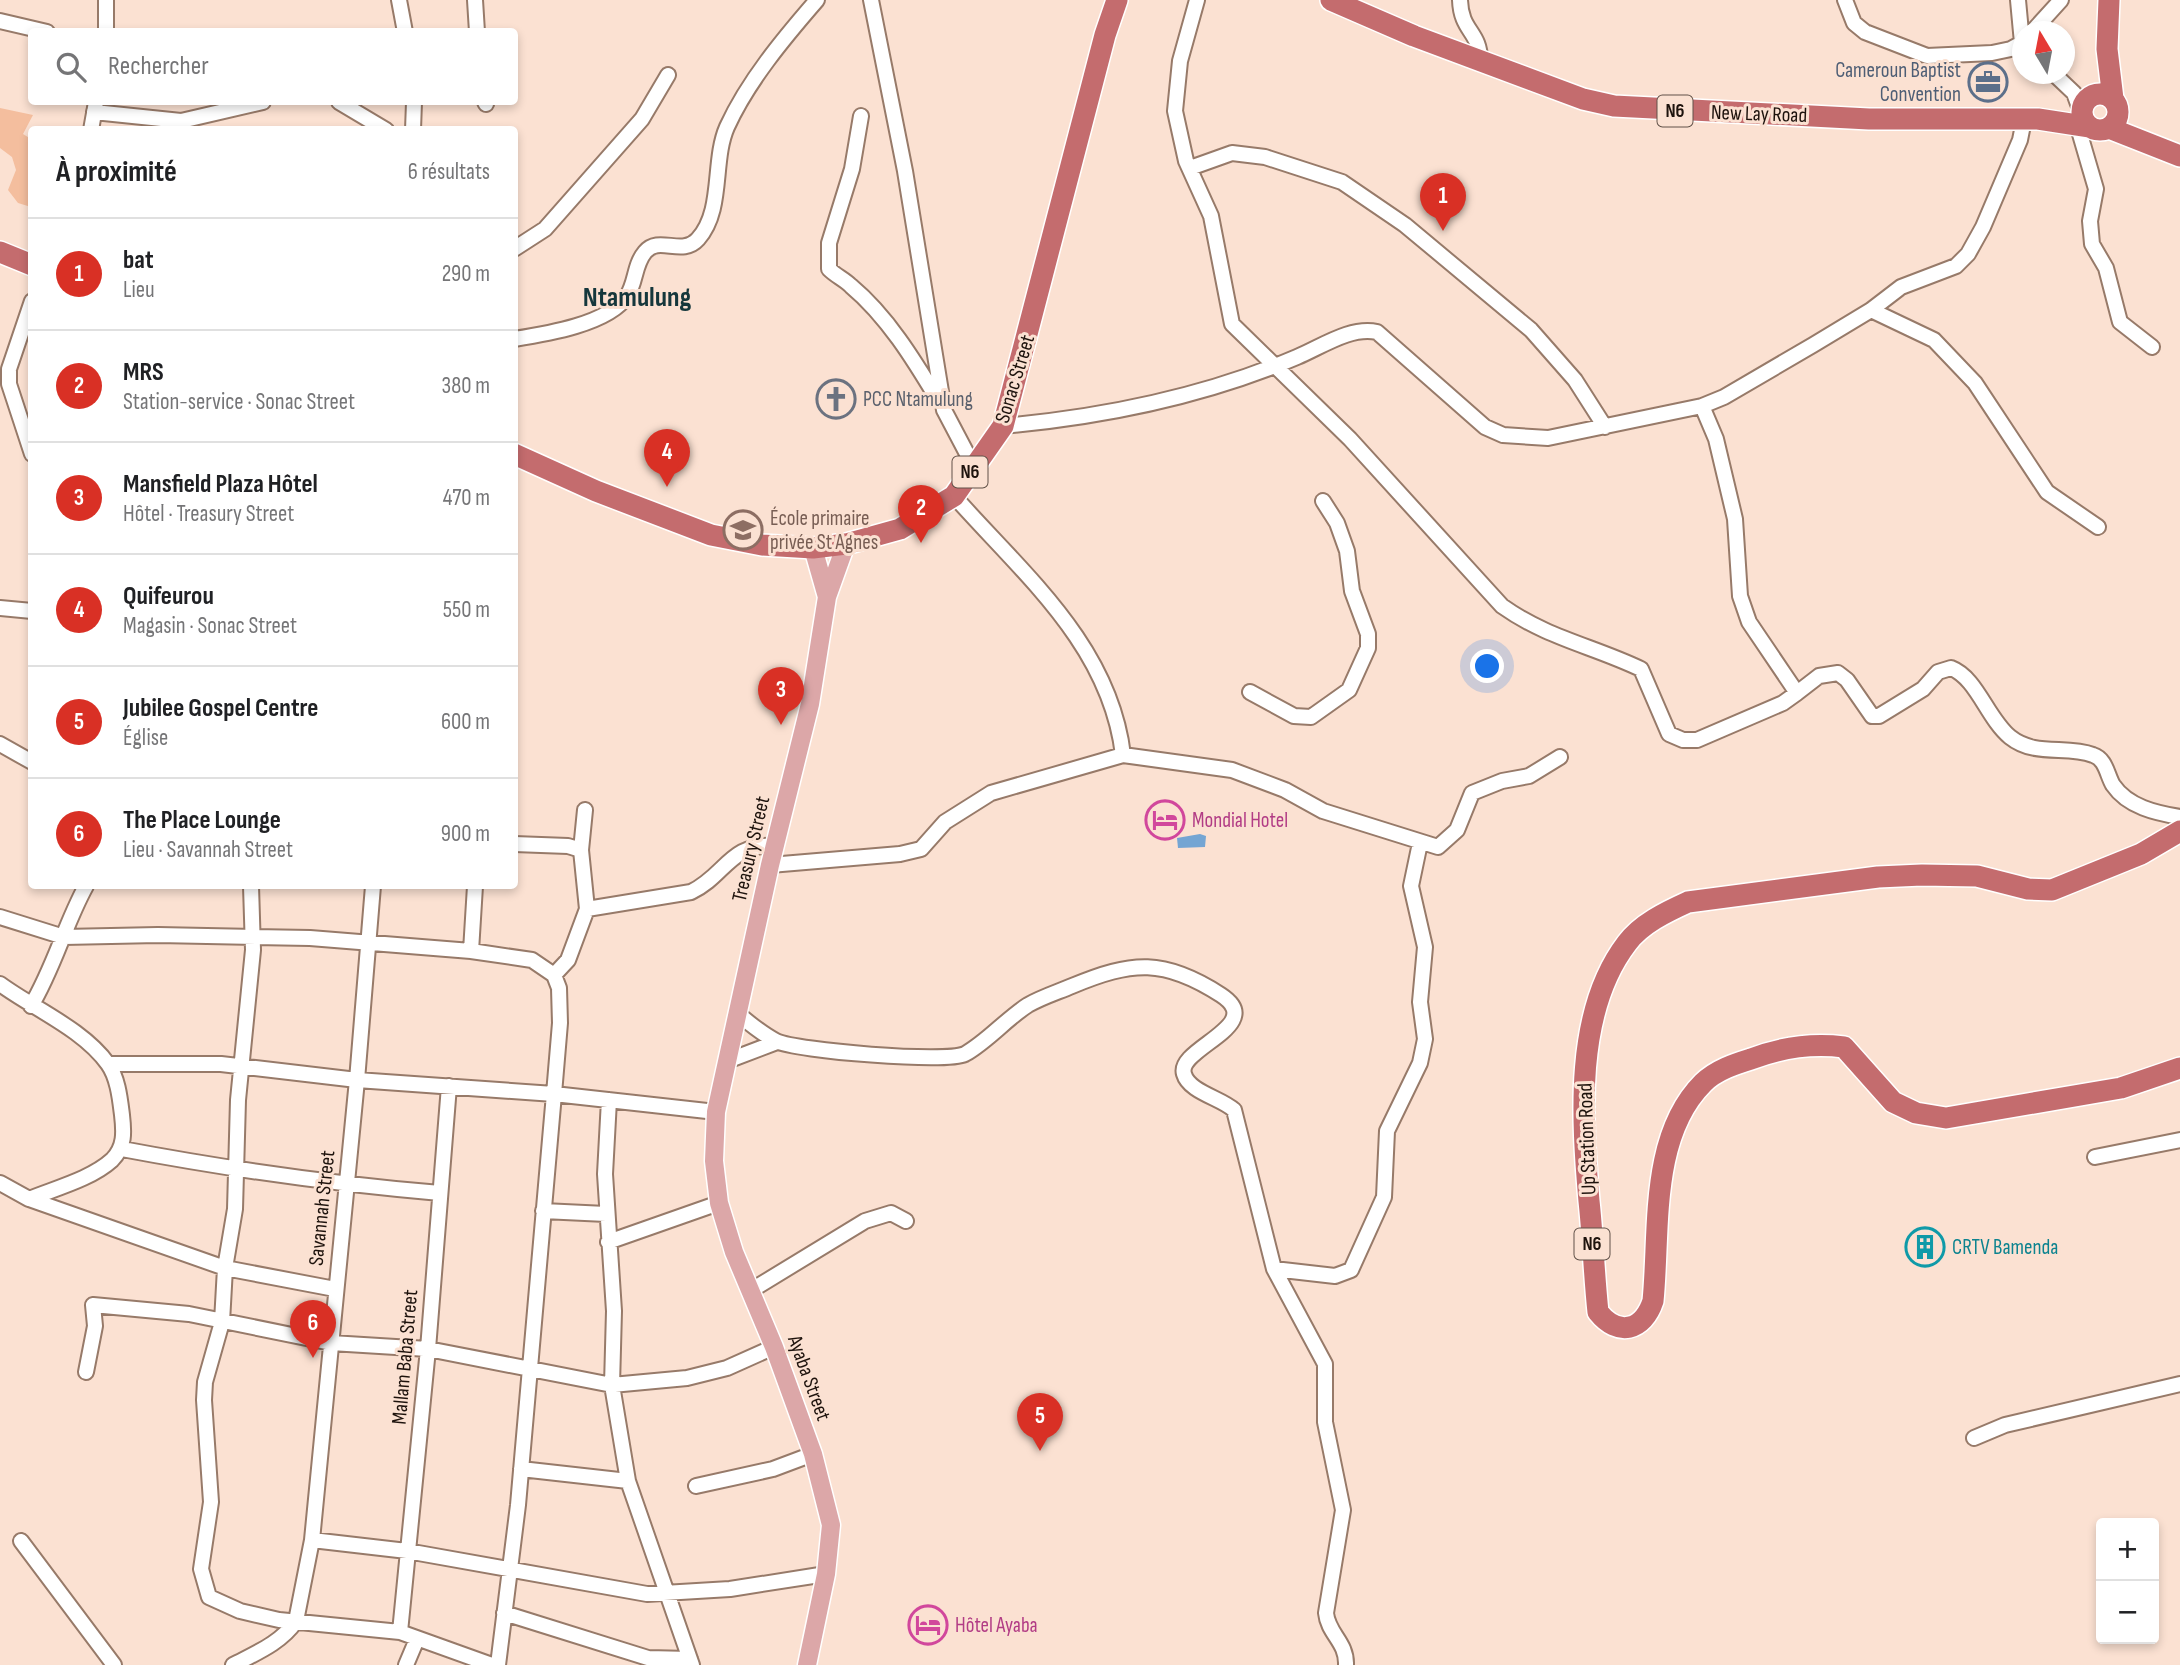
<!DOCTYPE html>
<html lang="fr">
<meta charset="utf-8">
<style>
body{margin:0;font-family:"Sofia Sans Condensed",sans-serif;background:#f6f6f6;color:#202124}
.controls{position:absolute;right:21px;bottom:21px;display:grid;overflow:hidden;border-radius:7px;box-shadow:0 4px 10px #0003}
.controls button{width:63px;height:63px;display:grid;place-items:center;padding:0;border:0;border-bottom:2px solid #e0e0e0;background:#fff;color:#202124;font:35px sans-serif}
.compass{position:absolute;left:2012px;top:21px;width:63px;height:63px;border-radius:50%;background:#fff;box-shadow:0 4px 10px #0003;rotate:350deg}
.you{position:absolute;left:1488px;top:667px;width:24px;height:24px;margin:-18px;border:5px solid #fff;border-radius:50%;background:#1a73e8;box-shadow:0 0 0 10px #1a73e833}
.badge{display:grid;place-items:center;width:46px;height:46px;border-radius:50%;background:#d93025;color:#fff;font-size:23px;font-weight:700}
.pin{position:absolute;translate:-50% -58px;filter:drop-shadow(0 2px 4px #0008)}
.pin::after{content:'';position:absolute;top:37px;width:24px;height:21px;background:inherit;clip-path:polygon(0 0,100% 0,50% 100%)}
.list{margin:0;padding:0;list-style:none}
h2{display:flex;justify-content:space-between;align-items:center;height:91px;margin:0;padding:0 28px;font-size:30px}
h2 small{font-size:23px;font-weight:400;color:#757577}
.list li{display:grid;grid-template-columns:46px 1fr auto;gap:21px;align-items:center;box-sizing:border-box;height:112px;padding:0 28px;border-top:2px solid #e0e0e0}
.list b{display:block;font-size:26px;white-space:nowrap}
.list p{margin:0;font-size:23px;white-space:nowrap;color:#757577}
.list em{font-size:23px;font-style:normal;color:#757577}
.icon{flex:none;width:38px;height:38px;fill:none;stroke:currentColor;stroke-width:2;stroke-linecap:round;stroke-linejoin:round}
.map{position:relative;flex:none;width:2180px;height:1665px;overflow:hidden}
.search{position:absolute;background:#fff;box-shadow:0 4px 10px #0003;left:28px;top:28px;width:490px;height:77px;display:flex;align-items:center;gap:18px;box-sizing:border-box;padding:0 24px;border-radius:7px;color:#757577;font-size:26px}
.panel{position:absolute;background:#fff;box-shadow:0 4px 10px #0003;left:28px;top:126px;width:490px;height:763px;border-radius:7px}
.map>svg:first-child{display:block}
.green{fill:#f4be9e}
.water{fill:#74a5d3}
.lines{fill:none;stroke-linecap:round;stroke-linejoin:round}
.minor-casing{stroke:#977a69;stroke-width:18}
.major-casing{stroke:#fff;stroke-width:21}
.highway-casing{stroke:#fff;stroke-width:24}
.minor{stroke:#fff;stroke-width:14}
.major{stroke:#dca7a8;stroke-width:18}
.highway{stroke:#c46c6e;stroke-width:21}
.labels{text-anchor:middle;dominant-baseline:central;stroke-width:6;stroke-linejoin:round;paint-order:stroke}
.shield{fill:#fbe1d2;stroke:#605148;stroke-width:2}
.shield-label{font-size:19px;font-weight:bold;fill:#1e130d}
.service-label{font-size:21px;fill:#4e5e75;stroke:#fbe1d2;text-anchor:end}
.street-label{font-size:21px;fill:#1e130d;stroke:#fbe1d2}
.worship-label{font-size:21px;fill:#5b616d;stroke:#fbe1d2;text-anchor:start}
.education-label{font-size:21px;fill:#785e54;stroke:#fbe1d2;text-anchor:start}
.hotel-label{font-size:21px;fill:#b23c85;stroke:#fbe1d2;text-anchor:start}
.culture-label{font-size:21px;fill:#0d838f;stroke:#fbe1d2;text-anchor:start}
.district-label{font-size:28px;font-weight:bold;fill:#15373c;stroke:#fbe1d2}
</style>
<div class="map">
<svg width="2180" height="1665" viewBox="0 0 2180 1665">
<rect width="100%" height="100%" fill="#fbe1d2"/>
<path class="green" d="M0,108L33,115L23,134L31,139V207L18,203L8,190L16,170L12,157L0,148Z"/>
<path class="water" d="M1200,834L1206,836L1205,847L1178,848L1177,838Z"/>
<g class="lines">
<g class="minor-casing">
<path id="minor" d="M399,0L405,32
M475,0L477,32
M871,0L905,171L944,410L974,467
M1197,0L1180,61L1175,111L1186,161L1211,216L1232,324L1350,439L1502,606C1547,638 1593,646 1641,669L1669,734L1683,740H1697L1783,703L1797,693L1749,622L1740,596L1735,519L1716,439L1702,406
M1460,0C1461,32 1480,31 1480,60
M1845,0L1854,23L1865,32L1927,56L1992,53L2011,49L2022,43
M2018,0L2022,43
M0,21L47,32
M106,32V0
M2032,32L2061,0
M2054,74L2074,93L2078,104
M339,102L386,130
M485,102L486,104
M94,112L181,121L263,102
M861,116L852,169L829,243V269C836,276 844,279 851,286C887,316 914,360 938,400
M2077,124L2096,189L2090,221L2092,244L2106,268L2120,322L2152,347
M91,130L96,102
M413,130L414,102
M1190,168L1232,153L1265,157L1342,182L1405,225L1531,330L1575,380L1605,427
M514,249L545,229L642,119L668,75
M32,301L9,369V384L32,454
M1871,310L1934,340L1975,383L2047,492L2098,527
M514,339C546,334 609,324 627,296C636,283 634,265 645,252C659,235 682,257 698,239C724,210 712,161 727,127C748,81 784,38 817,0
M1003,426C1104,417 1203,397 1297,357C1321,347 1351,326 1377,332L1485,427L1503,435L1548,438L1702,406L1724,397L1813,345L1871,310L1901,287L1956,266L1968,254L1983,227L2020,140L2024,120
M954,496C1023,574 1110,645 1123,755
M0,608L32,611
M1250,692L1294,716L1311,717L1349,690L1368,648V634L1352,591L1347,551L1337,523L1323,501
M1797,693L1819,676L1838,673L1847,680L1872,716H1879L1923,689L1938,672L1951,668C1977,678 1987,718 2010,737C2035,757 2066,745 2093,755C2106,759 2107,775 2113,785C2128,807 2156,813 2180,817
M0,744L32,762
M514,844L568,846L581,850L587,909
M581,850L585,810
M770,865L900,854L921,849L945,822L991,793L1123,755L1232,770L1285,790L1323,811L1438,847L1457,830L1472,793L1502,781L1529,776L1560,757
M251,886L253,950L238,1100L235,1209L225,1268L335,1289
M0,917L64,937L158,935L310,938L471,951L532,960L554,975L559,988L560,1023L554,1094L518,1505L498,1665
M471,951L475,886
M554,975L568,960L587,909L691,892C725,876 730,843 774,846
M0,984C34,1009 83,1029 108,1064C118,1078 120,1099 122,1115C124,1132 125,1147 112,1160C91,1179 56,1188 29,1199
M31,1006C54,968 65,924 86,886
M737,1013C749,1023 762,1034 776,1041C797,1051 946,1063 965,1054C988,1041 1006,1019 1028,1005C1042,997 1058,992 1072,986C1132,961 1164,958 1221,995C1268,1026 1176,1048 1184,1074C1189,1092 1221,1098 1234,1110L1274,1269L1325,1364V1422L1343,1510L1326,1613C1328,1634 1347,1642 1346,1665
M727,1061L777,1042
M108,1064H221L357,1080L373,886
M609,1100L605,1174L614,1311L612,1385L628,1481L692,1665
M122,1149C228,1169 333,1184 440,1193
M2095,1157L2180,1140
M0,1183L29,1199L225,1268L222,1322L205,1382L204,1400L211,1502L201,1569L209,1597L240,1611L279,1620L400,1632L492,1665
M543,1211L606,1214
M608,1242L719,1203
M1274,1269L1335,1276L1351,1270L1384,1197L1387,1131L1420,1063L1425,1039L1420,1002L1425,947L1411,886L1420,843
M750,1291L865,1221L891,1213L906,1221
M86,1372L95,1326L93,1305L189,1314L331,1343L428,1349L612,1385L687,1378L727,1368L774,1347
M1974,1438L2005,1425L2180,1384
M521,1469L628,1481
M696,1486L773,1469L813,1454
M312,1540L407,1551L647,1594L730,1589L826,1574
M21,1541L114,1665
M504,1613L648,1658L690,1659
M400,1632L428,1349L449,1086
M233,1665C256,1653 281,1643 296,1621L312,1540L357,1080L554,1094L716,1112
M406,1665L417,1639"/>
</g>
<g class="major-casing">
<path id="major" d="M813,548L827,597
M807,1665L826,1574L831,1525L813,1454L774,1347L734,1252L719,1203L714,1161L716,1112L770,865L810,704L827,597L846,544"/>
</g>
<g class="highway-casing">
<path id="highway" d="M1331,0L1414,36L1583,99L1614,106L1869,119H2038L2090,127
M2109,0L2107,49L2113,99
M2082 112a18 18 0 1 1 36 0a18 18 0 1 1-36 0Z
M2109,128L2180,156
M0,252L32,265
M514,454L596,491L711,535L762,545L813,548L846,544L900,529L954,496L1003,426L1105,35L1117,0
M2180,831L2141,854L2052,890L2028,889L1977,876L1922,875L1878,877L1688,902C1666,912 1641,924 1627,943C1574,1012 1582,1120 1589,1201C1593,1238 1594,1275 1598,1312C1618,1337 1643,1331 1653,1301C1660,1232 1649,1137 1703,1083C1716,1070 1735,1064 1751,1059C1782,1047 1811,1043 1844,1047L1893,1102L1916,1113L1946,1118L2121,1088L2180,1068"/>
</g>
<use href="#minor" class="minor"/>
<use href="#major" class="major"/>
<use href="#highway" class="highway"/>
</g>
<defs>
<g id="office-ring" transform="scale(2.0125)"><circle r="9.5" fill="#fbe1d2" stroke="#5c6f8a" stroke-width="1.5"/><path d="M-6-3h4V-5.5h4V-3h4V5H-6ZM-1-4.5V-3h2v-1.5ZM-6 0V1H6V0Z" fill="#5c6f8a"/></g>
<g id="church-ring" transform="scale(2.0125)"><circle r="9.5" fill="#fbe1d2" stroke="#6b7280" stroke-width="1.5"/><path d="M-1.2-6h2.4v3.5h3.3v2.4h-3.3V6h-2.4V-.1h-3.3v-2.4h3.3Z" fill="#6b7280"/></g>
<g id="school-ring" transform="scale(2.0125)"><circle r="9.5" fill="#fbe1d2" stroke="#8d6e63" stroke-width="1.5"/><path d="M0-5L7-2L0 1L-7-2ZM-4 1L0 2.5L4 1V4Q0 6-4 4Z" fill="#8d6e63"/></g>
<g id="hotel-ring" transform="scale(2.0125)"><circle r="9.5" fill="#fbe1d2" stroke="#d1479c" stroke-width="1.5"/><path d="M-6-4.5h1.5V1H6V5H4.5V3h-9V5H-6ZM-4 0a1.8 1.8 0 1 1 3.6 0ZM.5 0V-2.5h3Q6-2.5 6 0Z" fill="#d1479c"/></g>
<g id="building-ring" transform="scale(2.0125)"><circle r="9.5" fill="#fbe1d2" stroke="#0f9aa8" stroke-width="1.5"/><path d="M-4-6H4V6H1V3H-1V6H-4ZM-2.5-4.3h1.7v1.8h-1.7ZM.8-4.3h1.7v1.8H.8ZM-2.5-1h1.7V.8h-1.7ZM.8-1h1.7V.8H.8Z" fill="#0f9aa8"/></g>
</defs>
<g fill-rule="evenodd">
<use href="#office-ring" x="1988" y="82"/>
<use href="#church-ring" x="836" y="399"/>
<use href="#school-ring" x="743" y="530"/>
<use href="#hotel-ring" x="1165" y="820"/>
<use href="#building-ring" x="1925" y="1247"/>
<use href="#hotel-ring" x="928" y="1625"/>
</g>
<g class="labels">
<g class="shield">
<rect x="1657.5" y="95.5" width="35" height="31" rx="5"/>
<rect x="952.5" y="456.5" width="35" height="31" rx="5"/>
<rect x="1574.5" y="1228.5" width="35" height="31" rx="5"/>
</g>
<g class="shield-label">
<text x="1675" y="111">N6</text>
<text x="970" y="472">N6</text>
<text x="1592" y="1244">N6</text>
</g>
<g class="service-label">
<text x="1961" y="70">Cameroun Baptist<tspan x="1961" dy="24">Convention</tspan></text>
</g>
<g class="street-label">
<text transform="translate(1759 114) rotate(2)">New Lay Road</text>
<text transform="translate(1015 379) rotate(-73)">Sonac Street</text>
<text transform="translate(751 849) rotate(-77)">Treasury Street</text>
<text transform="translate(1587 1139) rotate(-92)">Up Station Road</text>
<text transform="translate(322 1208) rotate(-84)">Savannah Street</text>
<text transform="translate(405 1357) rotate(-85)">Mallam Baba Street</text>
<text transform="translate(809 1378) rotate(70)">Ayaba Street</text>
</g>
<g class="worship-label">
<text x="863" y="399">PCC Ntamulung</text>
</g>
<g class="education-label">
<text x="770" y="518">École primaire<tspan x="770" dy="24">privée St Agnes</tspan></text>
</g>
<g class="hotel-label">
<text x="1192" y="820">Mondial Hotel</text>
<text x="955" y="1625">Hôtel Ayaba</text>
</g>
<g class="culture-label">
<text x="1952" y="1247">CRTV Bamenda</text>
</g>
<g class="district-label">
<text x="637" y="297">Ntamulung</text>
</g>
</g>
</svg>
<div class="controls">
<button>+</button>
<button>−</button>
</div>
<svg class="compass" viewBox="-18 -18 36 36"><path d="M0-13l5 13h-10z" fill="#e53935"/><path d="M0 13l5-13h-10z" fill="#757577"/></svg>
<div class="you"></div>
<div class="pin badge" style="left:1443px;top:231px">1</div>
<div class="pin badge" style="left:921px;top:543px">2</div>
<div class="pin badge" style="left:781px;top:725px">3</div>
<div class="pin badge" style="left:667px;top:487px">4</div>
<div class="pin badge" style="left:1040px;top:1451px">5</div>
<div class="pin badge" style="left:313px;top:1358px">6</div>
<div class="search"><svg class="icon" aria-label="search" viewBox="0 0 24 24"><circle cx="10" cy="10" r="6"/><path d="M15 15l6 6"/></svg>Rechercher</div>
<section class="panel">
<h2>À proximité<small>6 résultats</small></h2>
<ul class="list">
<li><span class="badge">1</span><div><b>bat</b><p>Lieu</p></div><em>290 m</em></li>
<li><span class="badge">2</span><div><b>MRS</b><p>Station-service · Sonac Street</p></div><em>380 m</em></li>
<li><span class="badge">3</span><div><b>Mansfield Plaza Hôtel</b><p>Hôtel · Treasury Street</p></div><em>470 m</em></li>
<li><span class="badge">4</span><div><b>Quifeurou</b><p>Magasin · Sonac Street</p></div><em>550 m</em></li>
<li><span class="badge">5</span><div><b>Jubilee Gospel Centre</b><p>Église</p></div><em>600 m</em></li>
<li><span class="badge">6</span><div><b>The Place Lounge</b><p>Lieu · Savannah Street</p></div><em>900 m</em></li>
</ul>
</section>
</div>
